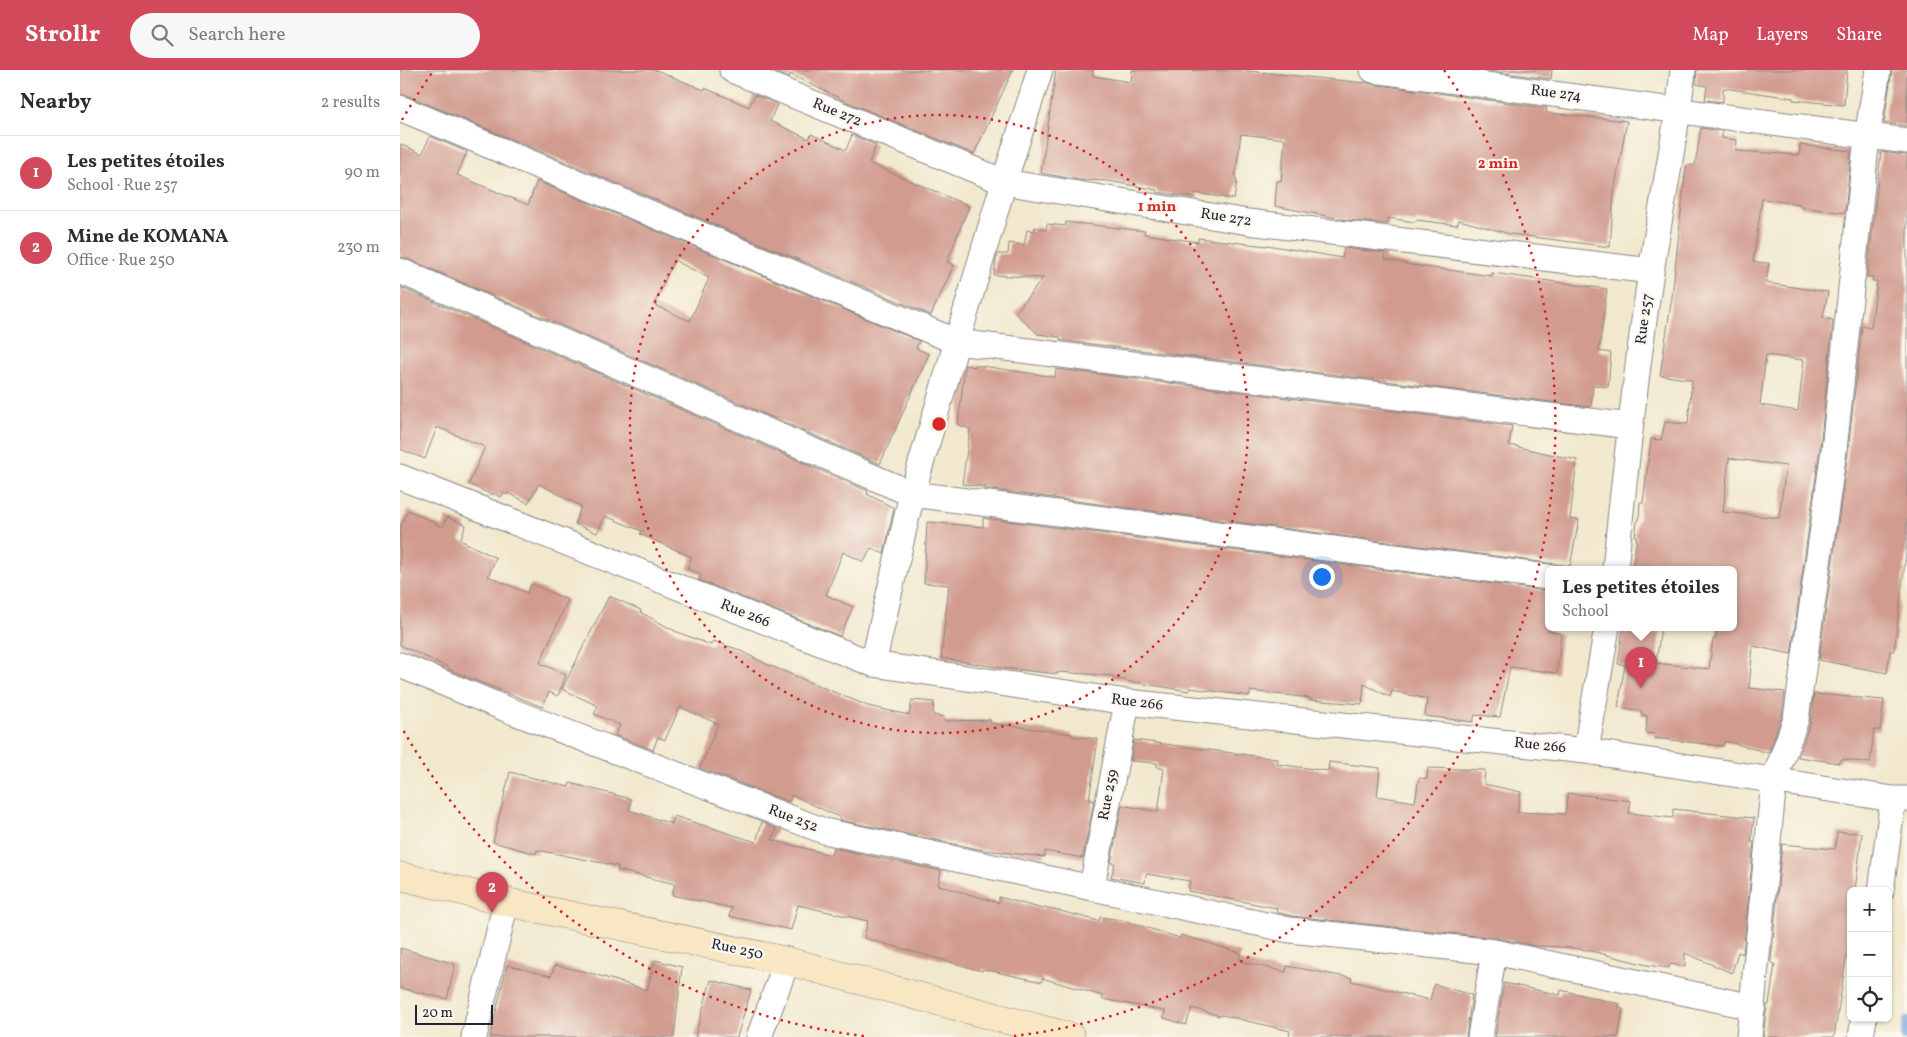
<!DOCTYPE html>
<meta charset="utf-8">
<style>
body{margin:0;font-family:Vollkorn,serif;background:#f7f7f7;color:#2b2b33}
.controls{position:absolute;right:15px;bottom:15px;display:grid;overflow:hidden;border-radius:8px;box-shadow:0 1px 4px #0004}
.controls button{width:45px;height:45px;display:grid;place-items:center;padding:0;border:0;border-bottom:1px solid #e1e1e2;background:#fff;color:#2b2b33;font:25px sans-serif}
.scale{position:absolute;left:15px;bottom:12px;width:78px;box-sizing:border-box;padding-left:5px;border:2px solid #22223b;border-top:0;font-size:14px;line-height:18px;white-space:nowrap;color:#22223b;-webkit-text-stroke:4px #fbf7ec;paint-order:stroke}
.you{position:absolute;left:921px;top:506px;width:18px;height:18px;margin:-12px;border:4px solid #fff;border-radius:50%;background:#1a73e8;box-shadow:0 0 0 8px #1a73e833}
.badge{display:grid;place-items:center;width:32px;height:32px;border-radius:50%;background:#d1495b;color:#fff;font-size:16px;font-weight:700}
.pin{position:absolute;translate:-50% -41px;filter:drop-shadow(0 1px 2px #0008)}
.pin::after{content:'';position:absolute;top:26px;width:18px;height:15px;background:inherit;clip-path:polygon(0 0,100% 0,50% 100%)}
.popup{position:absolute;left:1145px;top:496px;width:192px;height:65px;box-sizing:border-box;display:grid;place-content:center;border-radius:8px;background:#fff;filter:drop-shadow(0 1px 4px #0005);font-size:16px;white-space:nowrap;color:#7c7c81}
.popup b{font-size:19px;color:#2b2b33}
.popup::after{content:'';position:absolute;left:50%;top:100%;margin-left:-10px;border:10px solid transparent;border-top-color:#fff}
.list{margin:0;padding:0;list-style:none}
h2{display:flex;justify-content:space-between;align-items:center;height:65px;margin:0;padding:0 20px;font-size:21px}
h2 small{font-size:16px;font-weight:400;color:#7c7c81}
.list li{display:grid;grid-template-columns:32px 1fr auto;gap:15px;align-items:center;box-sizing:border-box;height:75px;padding:0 20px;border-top:1px solid #e1e1e2}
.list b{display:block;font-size:19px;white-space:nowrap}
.list p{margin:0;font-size:16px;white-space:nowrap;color:#7c7c81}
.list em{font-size:16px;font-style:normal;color:#7c7c81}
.icon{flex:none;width:28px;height:28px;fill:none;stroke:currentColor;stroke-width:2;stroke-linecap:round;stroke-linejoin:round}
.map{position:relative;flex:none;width:1507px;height:967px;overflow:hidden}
header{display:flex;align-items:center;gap:30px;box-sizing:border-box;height:70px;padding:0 25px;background:#d1495b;color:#fff}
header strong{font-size:24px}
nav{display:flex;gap:28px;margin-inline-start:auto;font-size:18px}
.search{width:350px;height:45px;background:#f7f7f7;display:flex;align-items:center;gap:12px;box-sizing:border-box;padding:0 18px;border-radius:28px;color:#7c7c81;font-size:19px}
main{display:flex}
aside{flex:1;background:#fff}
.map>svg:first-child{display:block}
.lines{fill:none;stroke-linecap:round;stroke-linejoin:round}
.stream{stroke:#75a4df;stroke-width:8}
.building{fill:#d19b8f;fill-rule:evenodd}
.street-casing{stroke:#8a8584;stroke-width:27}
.secondary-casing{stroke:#8a8584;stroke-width:29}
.street{stroke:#fff;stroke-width:25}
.secondary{stroke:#f9e7c3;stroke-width:28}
.ring{fill:none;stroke:#d62828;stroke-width:2.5;stroke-dasharray:2.5 5}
.labels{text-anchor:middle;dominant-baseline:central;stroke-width:4.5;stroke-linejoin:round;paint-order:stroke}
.street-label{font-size:15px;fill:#22223b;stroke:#fbf7ec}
.centre{fill:#d62828;stroke:#fbf7ec;stroke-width:2.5}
.ring-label{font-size:15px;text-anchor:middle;font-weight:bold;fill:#d62828;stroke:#fbf7ec;stroke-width:4.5;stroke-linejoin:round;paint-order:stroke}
</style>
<header>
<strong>Strollr</strong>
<div class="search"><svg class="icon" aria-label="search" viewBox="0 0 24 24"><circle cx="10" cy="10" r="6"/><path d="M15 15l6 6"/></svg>Search here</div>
<nav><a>Map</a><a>Layers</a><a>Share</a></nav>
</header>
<main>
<aside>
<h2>Nearby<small>2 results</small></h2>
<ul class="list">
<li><span class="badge">1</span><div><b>Les petites étoiles</b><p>School · Rue 257</p></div><em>90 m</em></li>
<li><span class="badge">2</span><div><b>Mine de KOMANA</b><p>Office · Rue 250</p></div><em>230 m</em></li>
</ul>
</aside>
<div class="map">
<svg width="1507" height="967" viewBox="0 0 1507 967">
<rect width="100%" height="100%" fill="#fbf7ec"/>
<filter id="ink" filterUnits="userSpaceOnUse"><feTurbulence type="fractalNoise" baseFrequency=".02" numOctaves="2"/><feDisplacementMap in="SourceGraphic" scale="10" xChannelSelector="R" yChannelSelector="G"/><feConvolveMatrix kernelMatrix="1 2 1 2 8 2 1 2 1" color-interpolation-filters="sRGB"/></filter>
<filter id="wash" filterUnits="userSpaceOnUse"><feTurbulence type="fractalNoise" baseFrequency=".0096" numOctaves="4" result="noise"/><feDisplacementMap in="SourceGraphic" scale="20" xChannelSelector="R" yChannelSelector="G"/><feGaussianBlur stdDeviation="1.12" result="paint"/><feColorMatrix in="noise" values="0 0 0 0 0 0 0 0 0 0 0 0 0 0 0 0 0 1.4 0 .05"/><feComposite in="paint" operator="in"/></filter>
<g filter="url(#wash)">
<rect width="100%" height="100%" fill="#f1e8cd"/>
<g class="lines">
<path class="stream" d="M1505,967L1507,951"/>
</g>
<g id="blocks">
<path class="building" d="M0,0H256L304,20L305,18L349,37L355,25L377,34L370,51L409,69L411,64L446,80L452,65L476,75L469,93L569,136L547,192L554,195L531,245L6,25L0,24Z
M370,0H613L574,84L445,31L390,4L389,8Z
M656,0H693V6L731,12L732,0L849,1L965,13V12L971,14L1147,38L1146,42L1148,43L1227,51L1214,122L1210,177L1110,164L1059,150L1057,155L1016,150L1015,152L988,148V154L947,150L875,136L877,111H881L885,69L841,64L835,107L837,111L834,129L795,123V128L757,122V120L709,111L679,110L641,103Z
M1082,0H1152L1151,9Z
M1297,0H1447L1444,35L1393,30V28L1323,18V32L1305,30L1307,16L1296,14Z
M1492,0H1507V56L1484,53Z
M1301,58L1322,61V68L1337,70L1336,81L1399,85L1400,75L1451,81L1445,143L1400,137V134L1362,129L1353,192L1369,193L1366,213L1428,222L1423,248L1433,250L1420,378L1391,584L1353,576L1349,618L1385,622L1382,646L1369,683L1325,671L1323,676L1254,668L1255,664L1246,663L1247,646L1241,645L1242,641L1218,637L1225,595L1218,594L1223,557H1261L1256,593L1309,599L1313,569H1316L1317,557H1334V499H1233V494L1237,467H1235L1237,452L1239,450L1240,432L1243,433L1251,369L1261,370L1265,352L1288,354L1292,310L1260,305L1272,227L1286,96L1295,95ZM1366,285L1404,290L1398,341L1360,335ZM1329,388L1386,396L1379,448L1323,442Z
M30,66L67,82L57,105L128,135L137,111L519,271L516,278L529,284L480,394L6,188L0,187V74L22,84ZM274,190L309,208L290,251L254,235Z
M1481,82L1507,85V475L1494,581H1490L1487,603L1419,590L1448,382L1462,256L1471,258L1477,211H1472L1473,207H1467Z
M666,152L745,161L744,164L798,172V168L867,176V175L942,188L944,178L985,183V189L1011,195L1092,206V203L1207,219L1199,281L1211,283L1208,317L1193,315L1191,337L660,270V267L638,264L615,243L643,208L594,205L596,190L598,184H608L609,173L624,175L627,160L634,161L635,157L646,160L647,154L665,156Z
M0,217L468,421L467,424L494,438L484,484L471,478L464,492L443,482L426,525L453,537L440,566L299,510L301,504L287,499L292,487L240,464L242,461L205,446L197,463L175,454L181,436L139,414L128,433L108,423L107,425L104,423L101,427L93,423L92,425L69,414L85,377L37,357L25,389L0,379Z
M565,295L575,297V295L655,307L656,299L1112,356L1109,375L1177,390L1170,449L1179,450L1170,496L585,419V417L562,414L570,359L558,355Z
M8,440L43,457L47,447L66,455L60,470L96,488L88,506L127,523L131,514L168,530L140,593L166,605L158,626L149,622L142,637L48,599L49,598L0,575V459Z
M583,448L1148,521V560L1161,564L1157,603L1110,597L1100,647L1075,645L1073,652L1025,646L1027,629L992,621L990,627L964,614L962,634L910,630V628L850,621V626L790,618L789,621L726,611V610L713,609V606L658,602V604L602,598L541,588L549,515L524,513L527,452L583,457Z
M209,526L241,540L240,542L277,562L311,575L313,571L337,579L366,594L468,636L509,645L512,630L534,632L533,645L544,647V651L591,650L590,653L672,664V666L698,669L689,730H694L683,788L645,781V787L583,780L440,750L441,748L392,725L389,732L300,698L318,654L280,637L265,670L258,667L253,680L215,665L220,655L194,644L198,636L162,619Z
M1414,624L1484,630L1480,660H1474L1470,693L1442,689L1439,693L1398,687L1410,654Z
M734,670L878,689L877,694L928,701L929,692L980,698L977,726L1015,732L1019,708L1027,709L1028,698L1085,700L1084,714L1121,722L1117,742L1165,744L1168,723L1231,731L1229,743L1273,748V739L1354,748L1351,772H1354L1343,884L1338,882L1332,903L1285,883V896L1270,894L1269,898L1247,895L1187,880L1164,877L1136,876L1096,868L892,846L876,842L877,838L788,821L790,811L746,804L745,813L711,807L715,793H711L722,735L758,742L764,699L757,697V693L731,691Z
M110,702L169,717L170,713L231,729L229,740L272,754L274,746L356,772L362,752L377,759L372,770L431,785L433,778L541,801L538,815L599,833V827L643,839L644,837L699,851L700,847L722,850L780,868L781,865L841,883L839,891L886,902L887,896L952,908L951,911L1030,930L1034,914L1072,925L1066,967H889L890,961L822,945L820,946L792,938L786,955L764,948L765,941L702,929L703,926L642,908V912L583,899L582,901L464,868L468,851L398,835L391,860L329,846L332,838L272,825L275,814L217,800L218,796L137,780L136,784L93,772Z
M1437,762L1462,763L1455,821H1451V857L1434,967H1363L1367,935H1369L1375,894L1371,892L1382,774L1435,779Z
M0,878L55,894L47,929L0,918Z
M255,890L282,897L274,967H90L107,895L151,906L155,895L190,903L247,920Z
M311,910L351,920L337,967H295Z
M1104,913L1160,925L1161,920L1220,934L1219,938L1223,939L1218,967H1095Z"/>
</g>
</g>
<g filter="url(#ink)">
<use href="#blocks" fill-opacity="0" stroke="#8a8584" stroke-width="1"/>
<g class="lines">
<g class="street-casing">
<path id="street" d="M332,0L604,112L848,152L1251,201
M973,0L1507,71
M0,38L557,272L1230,356
M0,201L512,424L1148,507
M0,407L473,594L727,632L1186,681L1493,729H1507
M1215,499C1225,400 1236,301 1251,202C1261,135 1276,68 1283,0
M473,594L512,424L604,112L640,0
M0,595L106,639L424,761L890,860L1094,882L1353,937
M1186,681L1207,557
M692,817L727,632
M1481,821L1493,729
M74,967L106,832
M359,967L387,891
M1080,967L1094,882
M1349,967L1374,710L1396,649L1434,380L1467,67L1478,0
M1461,967L1464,948"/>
</g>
<g class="secondary-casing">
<path id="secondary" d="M0,806L106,832L387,891L671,967"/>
</g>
<use href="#street" class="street"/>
<use href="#secondary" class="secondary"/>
</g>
</g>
<g class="ring">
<circle cx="539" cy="354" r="309"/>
<path d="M464 966A617 617 0 0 1 2 658M2 50A617 617 0 0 1 34 0M1044 0A617 617 0 0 1 614 966"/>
</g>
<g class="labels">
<g class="street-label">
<text transform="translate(1156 24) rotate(7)">Rue 274</text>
<text transform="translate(437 43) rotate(22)">Rue 272</text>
<text transform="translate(826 148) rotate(9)">Rue 272</text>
<text transform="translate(1245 249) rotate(-82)">Rue 257</text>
<text transform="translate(345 544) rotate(22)">Rue 266</text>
<text transform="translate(737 633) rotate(7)">Rue 266</text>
<text transform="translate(1140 676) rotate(6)">Rue 266</text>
<text transform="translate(709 725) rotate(-79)">Rue 259</text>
<text transform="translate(393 749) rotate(21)">Rue 252</text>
<text transform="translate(337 880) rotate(12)">Rue 250</text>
</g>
</g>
<circle cx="539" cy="354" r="8" class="centre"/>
<g class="ring-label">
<text x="1098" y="98">2 min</text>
<text x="757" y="141">1 min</text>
</g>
</svg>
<div class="controls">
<button>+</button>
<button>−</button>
<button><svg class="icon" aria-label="locate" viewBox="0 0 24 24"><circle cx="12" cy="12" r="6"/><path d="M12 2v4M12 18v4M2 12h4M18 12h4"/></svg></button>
</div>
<div class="scale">20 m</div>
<div class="you"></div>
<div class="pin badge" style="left:1241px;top:618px">1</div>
<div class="popup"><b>Les petites étoiles</b>School</div>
<div class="pin badge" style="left:92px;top:843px">2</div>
</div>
</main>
